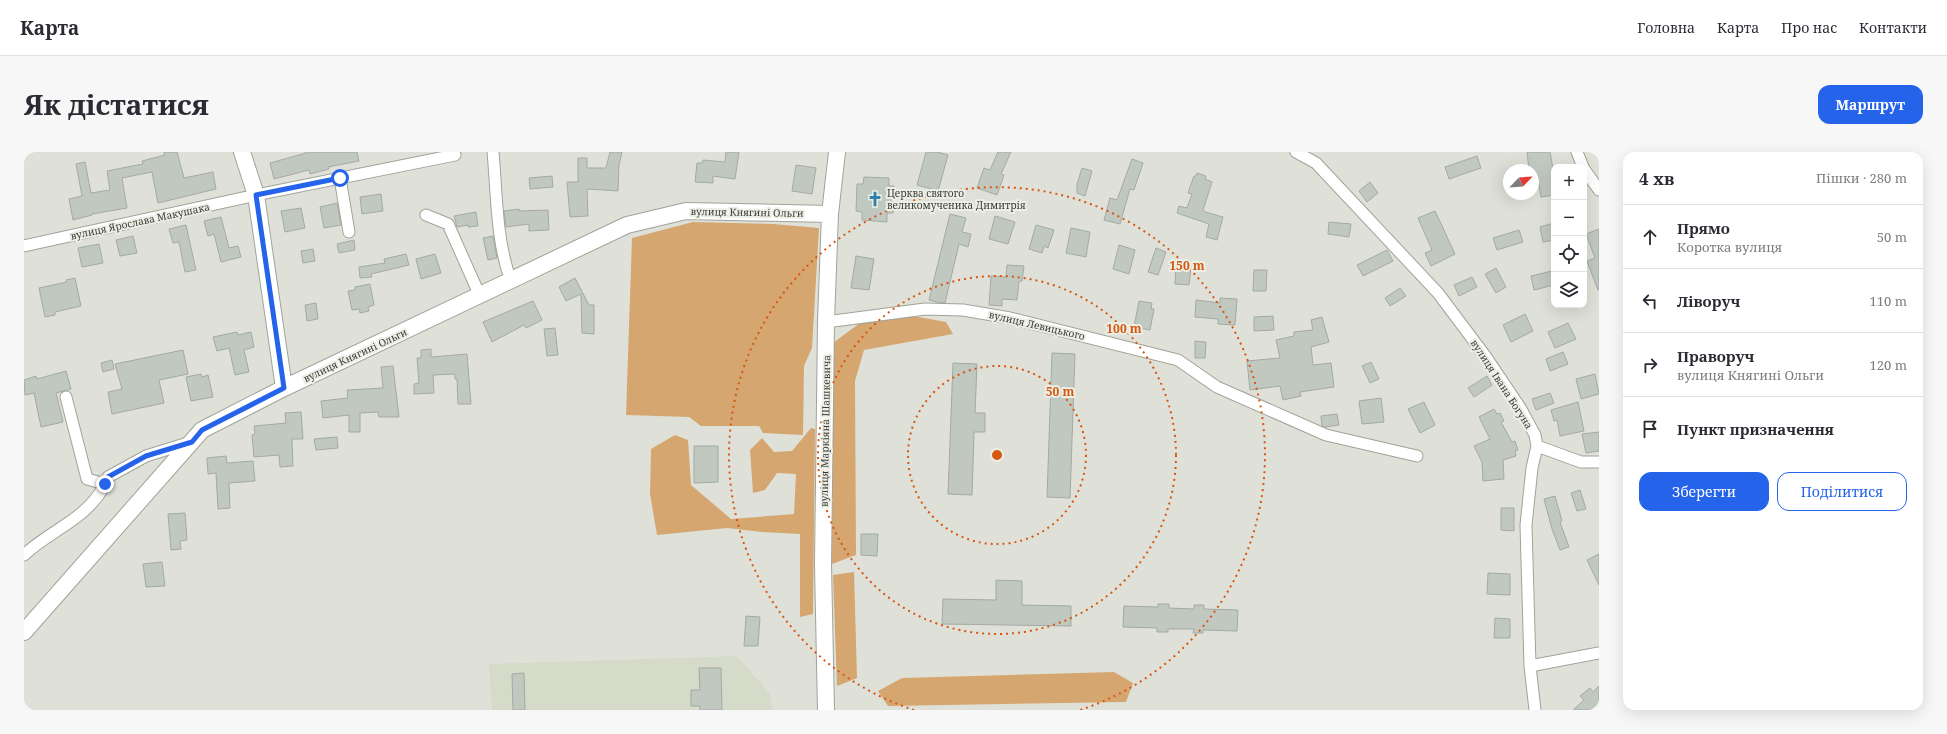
<!DOCTYPE html>
<html lang="uk">
<meta charset="utf-8">
<style>
body{margin:0;font-family:"Noto Serif",serif;background:#f7f7f7;color:#2b2b33}
.controls{position:absolute;right:12px;top:12px;display:grid;overflow:hidden;border-radius:8px;box-shadow:0 4px 16px #0002}
.controls button{width:36px;height:36px;display:grid;place-items:center;padding:0;border:0;border-bottom:1px solid #e1e1e2;background:#fff;color:#2b2b33;font:20px sans-serif}
.compass{position:absolute;left:1479px;top:12px;width:36px;height:36px;border-radius:50%;background:#fff;box-shadow:0 4px 16px #0002;rotate:65deg}
.stop{position:absolute;width:12px;height:12px;margin:-9px;border:3px solid #2563eb;border-radius:50%;background:#fff}
.stop.end{background:#2563eb;border-color:#fff;box-shadow:0 1px 4px #0008}
.list{margin:0;padding:0;list-style:none}
h2{display:flex;justify-content:space-between;align-items:center;height:52px;margin:0;padding:0 16px;font-size:17px}
h2 small{font-size:13px;font-weight:400;color:#7c7c81}
.list li{display:grid;grid-template-columns:26px 1fr auto;gap:12px;align-items:center;box-sizing:border-box;height:64px;padding:0 16px;border-top:1px solid #e1e1e2}
.list b{display:block;font-size:15px;white-space:nowrap}
.list p{margin:0;font-size:13px;white-space:nowrap;color:#7c7c81}
.list em{font-size:13px;font-style:normal;color:#7c7c81}
.actions{display:flex;gap:8px;padding:12px 16px}
.actions a{flex:1;padding:9px 0;border:1px solid #2563eb;border-radius:12px;text-align:center;font-size:14px;color:#2563eb}
.actions .main{background:#2563eb;color:#fff}
.icon{flex:none;width:22px;height:22px;fill:none;stroke:currentColor;stroke-width:2;stroke-linecap:round;stroke-linejoin:round}
.map{position:relative;flex:none;width:1575px;height:558px;overflow:hidden;border-radius:12px}
header{display:flex;align-items:center;gap:24px;box-sizing:border-box;height:56px;padding:0 20px;background:#fff;border-bottom:1px solid #e1e1e2}
header strong{font-size:19px}
nav{display:flex;gap:22px;margin-inline-start:auto;font-size:14px}
.intro{display:flex;align-items:center;justify-content:space-between;box-sizing:border-box;height:96px;padding:0 24px}
h1{margin:0;font-size:28px}
.button{padding:10px 18px;border-radius:12px;background:#2563eb;color:#fff;font-size:14px;font-weight:700}
main{display:flex;gap:24px;padding:0 24px}
aside{flex:1;background:#fff;border-radius:12px;box-shadow:0 4px 16px #0002}
.map>svg:first-child{display:block}
.built{fill:#d5dac9}
.green{fill:#d5a670}
.building{fill:#c0c8c0;stroke:#a3aaa3}
.lines{fill:none;stroke-linecap:round;stroke-linejoin:round}
.street-casing{stroke:#a1a39a;stroke-width:13}
.secondary-casing{stroke:#a1a39a;stroke-width:18}
.street{stroke:#fff;stroke-width:11}
.secondary{stroke:#fff;stroke-width:16}
.route{stroke:#2563eb;stroke-width:5}
.ring{fill:none;stroke:#d75610;stroke-width:2;stroke-dasharray:2 4}
.labels{text-anchor:middle;dominant-baseline:central;stroke-width:4;stroke-linejoin:round;paint-order:stroke}
.poi-label{font-size:10px;fill:#3c3d39;stroke:#ecefe5;text-anchor:start}
.street-label{font-size:10px;fill:#3c3d39;stroke:#ecefe5}
.centre{fill:#d75610;stroke:#ecefe5;stroke-width:2}
.ring-label{font-size:12px;text-anchor:middle;font-weight:bold;fill:#d75610;stroke:#ecefe5;stroke-width:4;stroke-linejoin:round;paint-order:stroke}
</style>
<header>
<strong>Карта</strong>
<nav><a>Головна</a><a>Карта</a><a>Про нас</a><a>Контакти</a></nav>
</header>
<div class="intro"><h1>Як дістатися</h1><a class="button">Маршрут</a></div>
<main>
<div class="map">
<svg width="1575" height="558" viewBox="0 0 1575 558">
<rect width="100%" height="100%" fill="#dfe1d8"/>
<path class="built" d="M713,504L746,542L748,558H468L465,512Z"/>
<path class="green" d="M669,70L749,72L795,76L788,196L780,214L779,283L739,281L735,274H677L665,265L602,263L608,86Z
M889,164L922,170L929,182L840,198L831,229L832,403L808,412L809,191L836,171Z
M787,276L791,277L789,462L776,465V382L738,380L703,376L633,383L626,342L627,297L651,283L664,288L667,333L707,367L770,362L772,322L753,321L741,338L729,341L726,298L738,286L750,300L768,299Z
M830,420L833,526L813,534L809,423Z
M1090,520L1109,531L1102,550L864,554L854,539L878,526Z"/>
<path class="building" d="M140,0H153L160,26L189,20L192,37L134,51L128,20L98,26L103,56L68,62V63L49,68L45,47L58,44L52,12L61,10L67,41L86,38L83,19L119,12L118,9L141,3Z
M281,0H333L335,9L304,15L305,17L286,22L285,18L250,27L246,11L282,1Z
M586,0H598L595,13L594,39L563,37L564,64L546,65L543,30H554V6H563V16H582Z
M702,0H715L711,27L689,24V31L671,30L673,11H678L679,8L701,10Z
M902,0H913L924,3L914,39L893,33Z
M974,0H987L977,22L980,23L973,43L953,36L960,16L966,18Z
M1503,0H1526L1530,22V43L1517,45L1513,22L1509,23V18H1505Z
M1453,4L1457,16L1425,27L1421,15Z
M1108,7L1119,11L1110,38L1106,37L1096,72L1080,68L1086,46L1093,48Z
M772,13L792,16L788,42L768,39Z
M1058,16L1068,19L1061,44L1053,41V32Z
M1173,21L1182,24L1181,27L1188,30L1179,58L1181,60L1199,65L1193,88L1182,85L1185,72L1153,61L1155,54L1163,56L1168,42L1164,41L1170,24H1172Z
M528,24L529,35L506,37L505,26Z
M840,25L865,26V34H870L869,61H863V70L838,68V60L832,59L833,32H839Z
M1346,30L1354,41L1343,50L1335,39Z
M357,42L359,59L338,62L336,45Z
M313,51L317,73L300,76L296,55Z
M277,56L281,76L261,80L257,59Z
M495,57V59L524,58L525,78L505,79V72L482,75L480,59Z
M1411,59L1431,102L1407,114L1401,101L1408,98L1394,66Z
M452,60L454,74L444,75V73L433,75L430,64Z
M926,62L942,66L938,80L947,82L944,95L935,92L921,151L913,150L905,148Z
M971,64L991,70L984,92L965,87Z
M197,65L205,96L214,94L217,105L197,110L190,82L184,84L180,69Z
M1305,70L1327,72L1325,85L1304,82Z
M1530,71V88L1519,90L1516,75Z
M162,73L172,118L161,120L155,90L149,91L145,77Z
M1012,73L1030,78L1024,96L1020,94L1018,101L1005,97Z
M1047,76L1066,80L1062,105L1042,101Z
M1575,77V138H1574L1563,109L1571,106L1562,82Z
M1495,78L1499,90L1473,98L1469,86Z
M109,84L113,101L96,104L92,88Z
M469,84L473,106L464,108L459,86Z
M330,88L331,98L315,101L313,92Z
M75,92L79,111L58,115L54,96Z
M1095,93L1111,98L1105,122L1089,117Z
M1132,96L1142,100L1134,123L1124,120Z
M289,97L291,109L279,111L277,99Z
M1363,98L1369,109L1339,124L1333,113Z
M382,102L385,113L347,122L348,125L336,126L335,115L361,111L360,107Z
M411,102L417,121L397,127L392,107Z
M832,104L850,107L845,138L827,136Z
M983,113L1000,114L998,129H995L993,148L978,147V154L965,153L967,124L982,125Z
M1152,114L1167,115L1165,133L1151,132Z
M1472,116L1482,135L1472,141L1461,122Z
M1230,118H1243L1242,139H1229Z
M1528,119L1530,133L1510,138L1507,124Z
M1448,125L1453,135L1435,144L1430,133Z
M51,126L57,154L31,160V163L21,165L15,136L43,130L42,128Z
M551,126L565,153H570V182L558,181L557,142L542,149L535,135Z
M346,132L350,153L344,155L345,159L336,161L335,157L328,158L324,139L331,138V135Z
M1376,136L1382,144L1366,154L1361,146Z
M1196,146L1213,147L1211,173L1194,172V167L1171,165L1172,148L1196,151Z
M509,149L518,168L502,176L500,173L468,190L459,170Z
M1115,149L1128,151L1127,157H1130L1126,178L1110,175Z
M292,151L294,167L283,169L281,153Z
M1501,162L1509,179L1487,190L1479,173Z
M1249,164L1250,178L1230,179V165Z
M1298,165L1305,190L1287,195L1289,213L1307,211L1310,235L1276,240L1277,244L1259,248L1256,234L1226,238L1223,209L1256,206L1252,188L1270,184V180L1289,178L1287,168Z
M1544,171L1552,187L1531,196L1524,180Z
M531,176L534,203L523,204L520,177Z
M213,180L214,183L227,180L230,195L220,198L225,220L211,223L205,196L193,199L189,185Z
M1171,189L1182,190L1181,206H1171Z
M407,197V205L443,202L447,252H434L433,227H431V222L409,223L410,241L390,242V232L395,231L393,206H397V198Z
M159,198L164,222L135,228L140,251L88,262L84,240L98,237L91,212Z
M1539,200L1544,212L1526,219L1522,207Z
M1028,201L1051,202L1046,346L1023,345Z
M88,208L90,217L79,220L77,211Z
M1347,210L1355,227L1346,231L1338,214Z
M929,211L953,212L951,261H961V280H950L948,343L924,342Z
M369,214L375,265H355L354,260L336,261V280H325V263L299,266L297,249L324,246L323,238L359,236L357,215Z
M42,219L47,237L32,241L39,270L17,275L10,241L1,243L0,228L12,224L13,227Z
M177,222L178,225L184,223L189,245L167,249L162,225Z
M1571,222L1575,242L1557,247L1552,227Z
M1463,224L1468,233L1450,245L1444,236Z
M1526,241L1530,251L1512,258L1508,247Z
M1357,246L1360,270L1338,272L1335,249Z
M1400,250L1411,273L1396,281L1384,257Z
M1554,250L1560,279L1536,284L1533,268L1530,269L1527,258Z
M1470,257L1473,262L1476,261L1480,269L1477,270L1488,290L1491,289L1494,298L1491,299L1492,304L1479,308L1480,327L1459,329L1458,310L1450,294L1466,287L1455,265Z
M277,260L279,287H268L269,314L256,315L255,303L230,305L228,283L231,282L230,274L262,271L261,261Z
M1313,262L1315,273L1301,275L1298,274L1297,264Z
M1575,280V299L1562,301L1558,282Z
M313,285L314,296L292,298L290,287Z
M670,294H694V330L670,331Z
M202,304L203,311L229,309L231,329L205,331L206,356L194,357L192,321L184,322L183,306Z
M1556,338L1562,357L1553,359L1547,341Z
M1531,344L1538,369L1536,370L1545,395L1536,398L1528,377L1520,347Z
M1477,356H1490V379L1477,378Z
M161,361L163,388L156,389L157,397L147,398L144,362Z
M837,382H854L853,404L837,403Z
M1575,402V433L1563,408Z
M138,410L141,434L122,435L119,412Z
M1464,421L1486,422V443L1463,442Z
M972,428L998,429V453L1047,454V474L918,472L919,447L972,448Z
M1134,452H1145V456L1170,457V453H1180V457L1214,458L1213,479L1179,478V481H1169L1170,477H1144V480H1133V476L1099,475L1100,454L1134,455Z
M722,464L736,465L734,494H720Z
M1471,466L1486,467V486H1470Z
M675,516H697L698,558H676V554H667V538H676Z
M500,521L501,558H489L488,522Z
M1575,534V558H1549L1560,548L1556,544L1566,536L1569,540Z"/>
<g class="lines">
<g class="street-casing">
<path id="street" d="M469,0C473,43 472,89 487,129
M1272,0L1292,11L1414,141L1462,205L1497,257L1511,283L1513,294L1508,316L1502,373L1506,514L1511,558
M1553,0L1559,15
M1560,17L1575,38
M316,26L325,80
M402,63L424,72L456,144
M0,94L232,43L431,3
M802,170L901,157L939,158L986,166L1154,208L1193,235L1302,283L1393,304
M42,245L63,327L81,332L84,325L122,304L167,290
M1513,294L1557,310H1575
M0,403C26,378 64,367 81,332
M1506,514L1575,501"/>
</g>
<g class="secondary-casing">
<path id="secondary" d="M218,0L232,43L260,236
M0,480L178,278L260,236L603,73L662,59L806,62
M802,558L799,413L802,170L806,62L813,0"/>
</g>
<use href="#street" class="street"/>
<use href="#secondary" class="secondary"/>
</g>
<g class="lines">
<path class="route" d="M81,332L84,325L122,304L168,290L178,278L260,236L232,43L316,26"/>
</g>
<g class="ring">
<circle cx="973" cy="303" r="89"/>
<circle cx="973" cy="303" r="179"/>
<path d="M890 558A268 268 0 1 1 1056 558"/>
</g>
<defs>
<g id="church-bare" transform="scale(1.2)"><path d="M-1.2-6h2.4v3.5h3.3v2.4h-3.3V6h-2.4V-.1h-3.3v-2.4h3.3Z" fill="#327fb2" stroke="#ecefe5" stroke-width="2.5" paint-order="stroke"/></g>
</defs>
<g fill-rule="evenodd">
<use href="#church-bare" x="851" y="47"/>
</g>
<g class="labels">
<g class="poi-label">
<text x="863" y="41">Церква святого<tspan x="863" dy="12">великомученика Димитрія</tspan></text>
</g>
<g class="street-label">
<text transform="translate(723 60) rotate(1)">вулиця Княгині Ольги</text>
<text transform="translate(116 69) rotate(-12)">вулиця Ярослава Макушака</text>
<text transform="translate(1013 173) rotate(13)">вулиця Левицького</text>
<text transform="translate(331 203) rotate(-25)">вулиця Княгині Ольги</text>
<text transform="translate(1478 232) rotate(57)">вулиця Івана Богуна</text>
<text transform="translate(801 279) rotate(-89)">вулиця Маркіяна Шашкевича</text>
</g>
</g>
<circle cx="973" cy="303" r="6" class="centre"/>
<g class="ring-label">
<text x="1163" y="118">150 m</text>
<text x="1100" y="181">100 m</text>
<text x="1036" y="244">50 m</text>
</g>
</svg>
<div class="controls">
<button>+</button>
<button>−</button>
<button><svg class="icon" aria-label="locate" viewBox="0 0 24 24"><circle cx="12" cy="12" r="6"/><path d="M12 2v4M12 18v4M2 12h4M18 12h4"/></svg></button>
<button><svg class="icon" aria-label="layers" viewBox="0 0 24 24"><path d="M12 4l9 5-9 5-9-5zM3 14l9 5 9-5"/></svg></button>
</div>
<svg class="compass" viewBox="-18 -18 36 36"><path d="M0-13l5 13h-10z" fill="#e53935"/><path d="M0 13l5-13h-10z" fill="#7c7c81"/></svg>
<div class="stop" style="left:316px;top:26px"></div>
<div class="stop end" style="left:81px;top:332px"></div>
</div>
<aside>
<h2>4 хв<small>Пішки · 280 m</small></h2>
<ul class="list">
<li><svg class="icon" aria-label="ahead" viewBox="0 0 24 24"><path d="M12 20V5M6 11l6-6 6 6"/></svg><div><b>Прямо</b><p>Коротка вулиця</p></div><em>50 m</em></li>
<li><svg class="icon" aria-label="left" viewBox="0 0 24 24"><path d="M17 20v-9H6M10 6l-5 5 5 5"/></svg><div><b>Ліворуч</b></div><em>110 m</em></li>
<li><svg class="icon" aria-label="right" viewBox="0 0 24 24"><path d="M7 20v-9h11M14 6l5 5-5 5"/></svg><div><b>Праворуч</b><p>вулиця Княгині Ольги</p></div><em>120 m</em></li>
<li><svg class="icon" aria-label="arrive" viewBox="0 0 24 24"><path d="M6 21V4h12l-3 4 3 4H6"/></svg><div><b>Пункт призначення</b></div></li>
</ul>
<div class="actions"><a class="main">Зберегти</a><a>Поділитися</a></div>
</aside>
</main>
